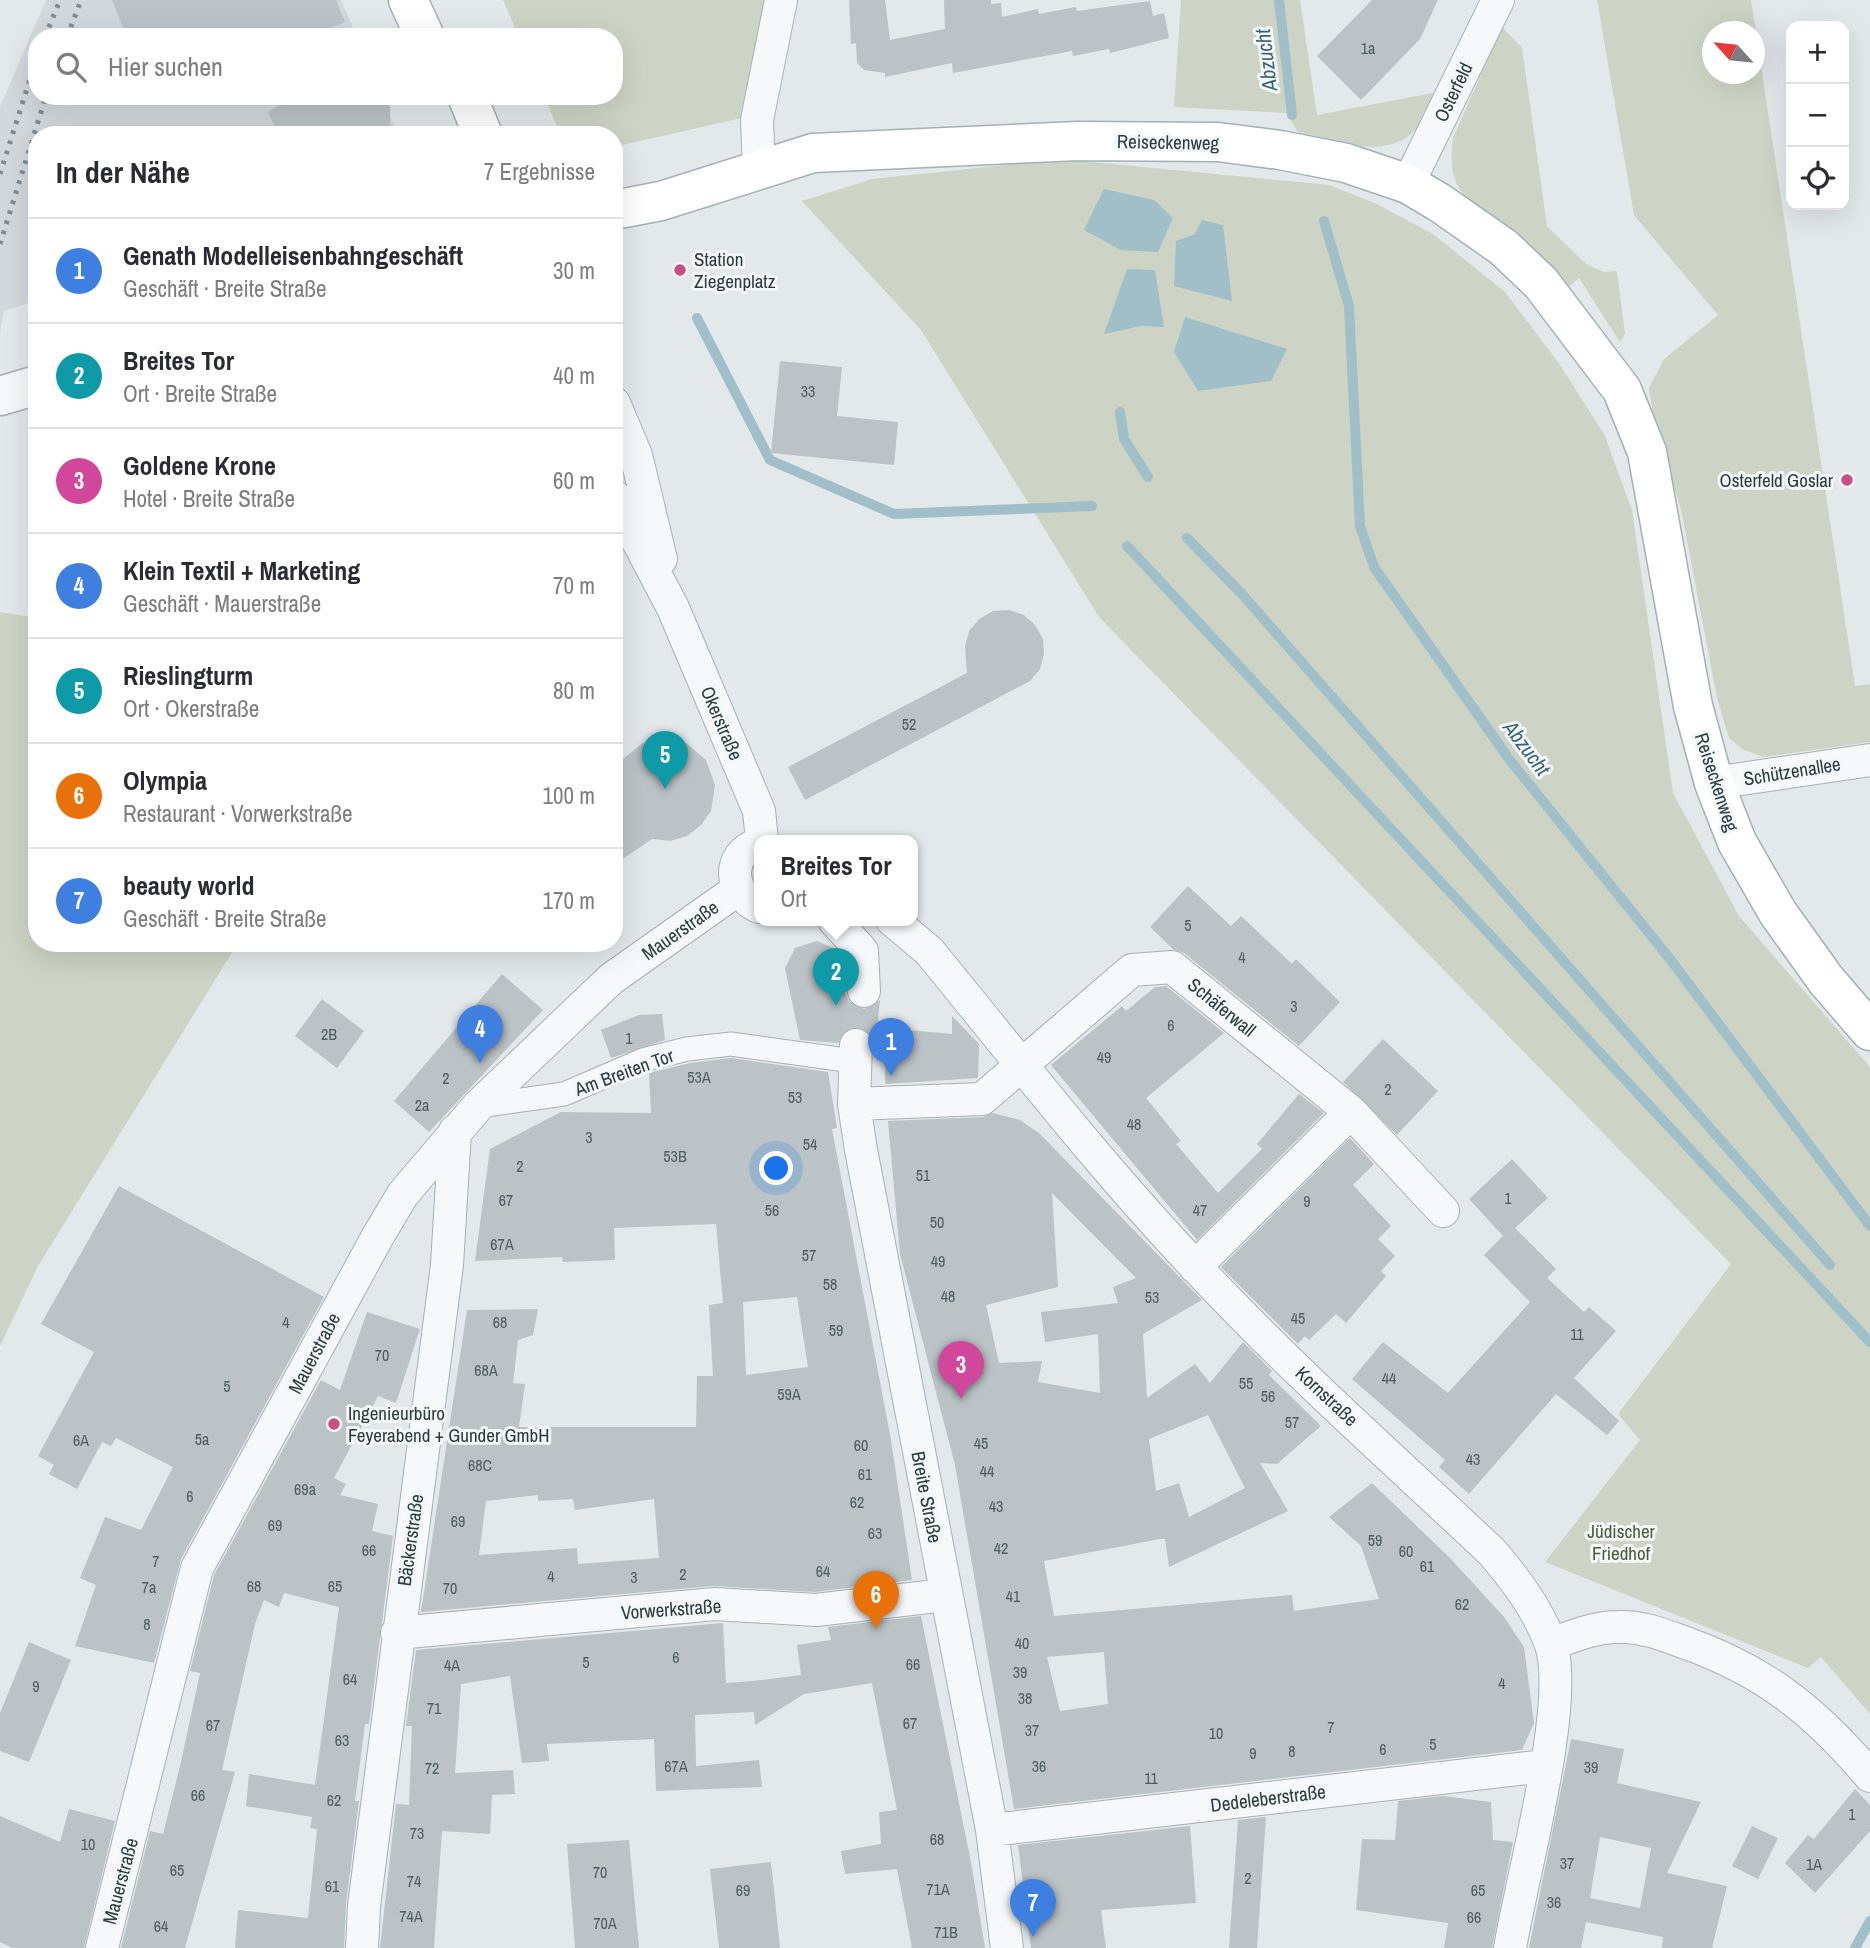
<!DOCTYPE html>
<html lang="de">
<meta charset="utf-8">
<style>
body{margin:0;font-family:"Archivo Narrow",sans-serif;background:#f2f2f3;color:#2b2b33}
.controls{position:absolute;right:21px;top:21px;display:grid;overflow:hidden;border-radius:14px;box-shadow:0 7px 28px #0002}
.controls button{width:63px;height:63px;display:grid;place-items:center;padding:0;border:0;border-bottom:2px solid #e1e1e2;background:#fff;color:#2b2b33;font:35px sans-serif}
.compass{position:absolute;left:1702px;top:21px;width:63px;height:63px;border-radius:50%;background:#fff;box-shadow:0 7px 28px #0002;rotate:297deg}
.you{position:absolute;left:777px;top:1169px;width:24px;height:24px;margin:-18px;border:5px solid #fff;border-radius:50%;background:#1a73e8;box-shadow:0 0 0 10px #1a73e833}
.badge{display:grid;place-items:center;width:46px;height:46px;border-radius:50%;background:#c85085;color:#fff;font-size:23px;font-weight:700}
.pin{position:absolute;translate:-50% -58px;filter:drop-shadow(0 2px 4px #0008)}
.pin::after{content:'';position:absolute;top:37px;width:24px;height:21px;background:inherit;clip-path:polygon(0 0,100% 0,50% 100%)}
.popup{position:absolute;left:754px;top:835px;width:164px;height:91px;box-sizing:border-box;display:grid;place-content:center;border-radius:14px;background:#fff;filter:drop-shadow(0 2px 5px #0005);font-size:23px;white-space:nowrap;color:#7c7c81}
.popup b{font-size:26px;color:#2b2b33}
.popup::after{content:'';position:absolute;left:50%;top:100%;margin-left:-14px;border:14px solid transparent;border-top-color:#fff}
.list{margin:0;padding:0;list-style:none}
h2{display:flex;justify-content:space-between;align-items:center;height:91px;margin:0;padding:0 28px;font-size:30px}
h2 small{font-size:23px;font-weight:400;color:#7c7c81}
.list li{display:grid;grid-template-columns:46px 1fr auto;gap:21px;align-items:center;box-sizing:border-box;height:105px;padding:0 28px;border-top:2px solid #e1e1e2}
.list b{display:block;font-size:26px;white-space:nowrap}
.list p{margin:0;font-size:23px;white-space:nowrap;color:#7c7c81}
.list em{font-size:23px;font-style:normal;color:#7c7c81}
.icon{flex:none;width:38px;height:38px;fill:none;stroke:currentColor;stroke-width:2;stroke-linecap:round;stroke-linejoin:round}
.map{position:relative;flex:none;width:1870px;height:1948px;overflow:hidden}
.search{position:absolute;background:#fff;box-shadow:0 7px 28px #0002;left:28px;top:28px;width:595px;height:77px;display:flex;align-items:center;gap:18px;box-sizing:border-box;padding:0 24px;border-radius:28px;color:#7c7c81;font-size:26px}
.panel{position:absolute;background:#fff;box-shadow:0 7px 28px #0002;left:28px;top:126px;width:595px;height:826px;border-radius:28px}
.map>svg:first-child{display:block}
.built{fill:#d2d8dc}
.green{fill:#cdd4c5;fill-rule:evenodd}
.water{fill:#a1bfc8}
.lines{fill:none;stroke-linecap:round;stroke-linejoin:round}
.stream{stroke:#a1bfc8;stroke-width:10}
.building{fill:#bbc3c7;fill-rule:evenodd}
.minor-tunnel{stroke:#bec5c9;stroke-width:32;stroke-dasharray:32 16;stroke-linecap:butt}
.pedestrian-casing{stroke:#a8b0b5;stroke-width:25}
.minor-casing{stroke:#a8b0b5;stroke-width:34}
.tertiary-casing{stroke:#a8b0b5;stroke-width:41}
.primary-casing{stroke:#a3b0b6;stroke-width:41}
.pedestrian{stroke:#f6f8f9;stroke-width:23}
.minor{stroke:#f6f8f9;stroke-width:32}
.tertiary{stroke:#f6f8f9;stroke-width:38}
.primary{stroke:#fff;stroke-width:38}
.rail{stroke:#7d8c94;stroke-width:5;stroke-dasharray:3.5 7;stroke-linecap:butt}
.poi-dot{fill:#c85085;stroke:#f3f7f8;stroke-width:2.5}
.labels{text-anchor:middle;dominant-baseline:central;stroke-width:6;stroke-linejoin:round;paint-order:stroke}
.number-label{font-size:16px;fill:#505c63}
.street-label{font-size:19px;fill:#2c3a42;stroke:#f3f7f8}
.poi-label{font-size:19px;fill:#2c3a42;stroke:#f3f7f8;text-anchor:start}
.park-label{font-size:19px;fill:#4b5d3a;stroke:#f3f7f8}
.water-label{font-size:21px;font-style:italic;fill:#386474;stroke:#f3f7f8}
</style>
<div class="map">
<svg width="1870" height="1948" viewBox="0 0 1870 1948">
<rect width="100%" height="100%" fill="#e3e8eb"/>
<path class="built" d="M46,0H341L357,37H37V96H382L398,135H37V300L4,311L0,333V107Z"/>
<path class="green" d="M503,0H768L741,118L614,147V135L560,133L544,96H614V37H519Z
M1181,0H1300L1317,115L1438,92C1430,105 1423,124 1411,134C1381,160 1332,139 1298,132L1286,113L1174,107Z
M1597,0H1751L1855,686L1870,684V742L1763,757L1742,749L1729,738L1717,698L1681,509L1656,432L1649,388L1664,359L1718,315L1634,215ZM1713,32H1755V74H1713Z
M1502,27L1522,48L1547,226L1586,264L1604,272L1617,271L1625,334L1620,342L1579,278L1568,288C1543,266 1471,212 1458,186C1450,171 1451,154 1453,138Z
M1062,159L1329,185L1375,203L1433,234L1505,292L1558,362L1604,434L1632,510L1673,793L1739,916L1870,1067V1714L1821,1657L1808,1668L1545,1562L1640,1440L1618,1414L1731,1264L1099,617L921,330L802,201L872,179Z
M0,612L37,618V943H238L38,1266L0,1346Z"/>
<path class="water" d="M1104,189L1154,200L1173,218L1158,252L1121,250L1084,230Z
M1202,220L1223,225L1232,301L1174,286L1176,241L1195,234Z
M1127,269L1155,270L1164,327L1141,326L1104,334Z
M1185,317L1287,349L1271,381L1198,391L1174,352Z"/>
<g class="lines">
<path class="stream" d="M1279,0L1292,115
M1324,221L1349,306L1360,526L1374,567L1509,759L1670,959L1870,1226
M697,318L770,460L894,514L1092,506
M1120,412L1124,439L1148,477
M1187,538L1241,593L1830,1265
M1127,546L1870,1342
M1855,1948L1870,1921"/>
</g>
<path class="building" d="M112,0H336L345,22L307,37H127Z
M849,0H885L890,40L945,29L944,0H991V4L1001,3L1002,17L1038,9L1039,14L1076,7L1077,11L1150,1L1153,16L1164,13L1169,38L1110,53L1109,49L1073,56L1072,51L953,73L952,63L885,77V73L864,70L857,63L856,43L851,44Z
M1372,0H1438L1420,39L1361,100L1317,56Z
M296,96H385L390,107V135H279L268,112Z
M780,361L842,367L837,416L898,422L894,465L771,453Z
M1009,610L1024,615L1035,625L1043,639L1044,654L1040,669L1030,681L805,800L788,767L967,673L965,646L969,631L979,619L993,611Z
M669,739L686,743L706,760L715,785L711,811L701,825L687,836L670,841L652,839L614,865V766L643,743Z
M1188,886L1231,926L1241,916L1292,964L1296,959L1340,1002L1299,1046L1184,953L1174,950L1150,927Z
M817,941L833,948L840,957L843,988L849,1001L864,1009L880,1000L875,1047L872,1036L857,1027L847,1029L838,1043L800,1040L785,968L795,948Z
M502,974L543,1010L429,1132L394,1101Z
M1166,986L1224,1033L1146,1098L1181,1141L1176,1144L1218,1193L1262,1149L1257,1144L1299,1094L1324,1113L1197,1240L1051,1065L1122,1006L1126,1011L1155,987Z
M322,999L364,1031L337,1068L295,1036Z
M662,1014L665,1040L611,1058L601,1030L639,1015Z
M952,1016L979,1044L978,1078L885,1084L886,1028L952,1034Z
M1383,1039L1438,1091L1397,1135L1343,1082Z
M731,1058L828,1072L837,1128L832,1129L891,1440L912,1580L815,1592L713,1586L421,1612L467,1310L538,1309L533,1335L518,1340L513,1383L525,1384L519,1427H696L697,1376H713L709,1305L723,1303L716,1224L614,1228L615,1260L563,1262L562,1257L475,1261L490,1149L561,1112L651,1113L649,1073L690,1063ZM797,1297L808,1367L746,1375L743,1302ZM538,1495V1501L573,1499L575,1510L654,1499L659,1558L578,1564L577,1548L479,1555L486,1501Z
M993,1113L1020,1120L1039,1133L1202,1300L1143,1334L1147,1398L1195,1364L1210,1383L1243,1342L1272,1371L1269,1375L1321,1426L1277,1464L1260,1463L1288,1511L1169,1567L1165,1539H1160L1044,1561L1054,1616L1292,1595L1294,1611L1379,1599L1361,1546L1329,1517L1372,1483L1450,1558L1504,1617L1524,1647L1534,1723L1522,1750L1014,1809L955,1465L900,1254L888,1121L983,1117ZM1052,1193L1136,1278L1113,1287L1118,1303L1041,1312L1045,1342L1098,1334L1100,1393L1038,1382L1042,1361L999,1363L986,1305L1058,1287ZM1208,1415L1245,1488L1189,1517L1179,1483L1156,1491L1149,1439ZM1104,1652L1108,1704L1060,1711L1047,1657Z
M1350,1138L1374,1164L1353,1185L1391,1226L1378,1239L1395,1256L1381,1271L1386,1276L1346,1323L1336,1314L1309,1340L1305,1336L1298,1344L1221,1267Z
M1512,1159L1548,1198L1515,1228L1556,1269L1547,1278L1584,1312L1589,1307L1616,1331L1574,1378L1619,1421L1607,1435L1556,1394L1469,1494L1439,1467L1445,1460L1352,1379L1383,1342L1448,1393L1530,1302L1484,1255L1503,1236L1469,1199Z
M119,1186L324,1297L181,1559L154,1663L75,1646L96,1585L80,1578L105,1517L141,1530L173,1467L116,1438L111,1446L102,1442L77,1489L49,1474L54,1465L38,1456L94,1352L41,1324Z
M367,1312L420,1329L396,1403L378,1396L334,1478L346,1484L340,1495L378,1504L372,1531L393,1536L369,1724H365L355,1801H359L346,1904L344,1948H235L238,1910L308,1918L317,1829L310,1828L312,1817L246,1806L249,1774L315,1785L339,1607L284,1593L279,1607L264,1600L255,1624L222,1770L235,1772L185,1948H121L150,1831L163,1834L181,1762L200,1673L190,1671L214,1575L321,1380L340,1390Z
M921,1616L971,1862L985,1948H912L897,1869L845,1874L841,1851L881,1844L879,1812L897,1810L872,1683L804,1694L755,1725L754,1712L695,1715L696,1766L759,1760L762,1787L656,1791L654,1739L547,1744L549,1761L522,1763L510,1676L461,1684L455,1773L513,1770L515,1794L492,1795L490,1834L442,1831L434,1948H380L396,1804L409,1805L412,1726H406L416,1650L723,1623L726,1683L753,1681L801,1675L797,1645L831,1640L828,1627Z
M29,1642L71,1660L29,1762L0,1751V1713Z
M1571,1739L1624,1749L1617,1783L1701,1802L1667,1873L1727,1886L1712,1948H1662L1663,1937L1586,1922L1581,1948H1529ZM1600,1837L1651,1848L1640,1908L1590,1898Z
M1855,1789L1870,1805V1831L1815,1893L1785,1863L1808,1835L1814,1839Z
M1443,1796L1491,1802L1493,1840L1513,1842L1492,1948H1444L1448,1923L1356,1910L1362,1839L1395,1840L1398,1801Z
M69,1809L115,1821L84,1948H12L0,1942V1816L60,1842Z
M1266,1817L1257,1948H1229L1238,1820Z
M1190,1826L1196,1903L1101,1910L1106,1948H1031L1018,1845Z
M1752,1826L1778,1838L1758,1879L1732,1866Z
M629,1840L639,1948H575L567,1844Z
M771,1862L780,1948H719L710,1869Z"/>
<g class="lines">
<path class="minor-tunnel" d="M856,1045L864,991"/>
<g class="pedestrian-casing">
<path id="pedestrian" d="M478,1106L564,1094L643,1060L687,1049L731,1044L853,1061"/>
</g>
<g class="minor-casing">
<path id="minor" d="M759,172L757,120L781,0
M1408,184L1498,0
M614,403L636,455L661,559
M614,496L673,608L759,811L762,840
M1714,783L1870,760
M759,844C725,854 729,894 759,907
M834,920L862,951L864,991
M892,920L929,951C1016,1057 1100,1166 1195,1266C1289,1367 1392,1458 1492,1552C1515,1579 1537,1608 1550,1642C1572,1698 1521,1880 1510,1948
M856,1045L854,1104L861,1150L992,1830L1007,1948
M854,1104L982,1099L1132,970L1172,967L1351,1112L1443,1211
M1195,1267L1351,1112
M397,1633L715,1604L816,1610L945,1595
M1551,1644C1573,1636 1595,1627 1618,1627C1642,1626 1664,1635 1686,1643C1765,1671 1816,1712 1870,1776
M992,1830L1545,1766
M102,1948L197,1568L378,1236L403,1194L478,1106L611,979L737,890
M362,1948L364,1906L447,1265L455,1131"/>
</g>
<g class="tertiary-casing">
<path id="tertiary" d="M0,396L37,385"/>
</g>
<g class="primary-casing">
<path id="primary" d="M408,0L425,37
M467,96L483,135
M614,210L661,201L813,153L1078,141L1218,142L1280,150L1346,163L1408,184L1440,203L1503,247L1541,283L1622,390L1647,452L1693,706L1714,783L1737,842L1778,913L1826,980L1870,1031"/>
</g>
<use href="#pedestrian" class="pedestrian"/>
<use href="#minor" class="minor"/>
<use href="#tertiary" class="tertiary"/>
<use href="#primary" class="primary"/>
<path class="rail" d="M45,37L60,0
M67,37L81,0
M0,174L37,57
M0,244L46,96"/>
</g>
<g class="poi-dot">
<circle cx="680" cy="270" r="7"/>
<circle cx="1847" cy="480" r="7"/>
<circle cx="334" cy="1424" r="7"/>
</g>
<g class="labels">
<g class="number-label">
<text x="1368" y="48">1a</text>
<text x="808" y="391">33</text>
<text x="909" y="724">52</text>
<text x="1188" y="925">5</text>
<text x="1242" y="957">4</text>
<text x="1294" y="1006">3</text>
<text x="1171" y="1025">6</text>
<text x="329" y="1034">2B</text>
<text x="629" y="1038">1</text>
<text x="1104" y="1057">49</text>
<text x="699" y="1077">53A</text>
<text x="446" y="1078">2</text>
<text x="1388" y="1089">2</text>
<text x="795" y="1097">53</text>
<text x="422" y="1105">2a</text>
<text x="1134" y="1124">48</text>
<text x="589" y="1137">3</text>
<text x="810" y="1144">54</text>
<text x="675" y="1156">53B</text>
<text x="520" y="1166">2</text>
<text x="923" y="1175">51</text>
<text x="1508" y="1198">1</text>
<text x="506" y="1200">67</text>
<text x="1307" y="1201">9</text>
<text x="772" y="1210">56</text>
<text x="1200" y="1210">47</text>
<text x="937" y="1222">50</text>
<text x="502" y="1244">67A</text>
<text x="809" y="1255">57</text>
<text x="938" y="1261">49</text>
<text x="830" y="1284">58</text>
<text x="948" y="1296">48</text>
<text x="1152" y="1297">53</text>
<text x="1298" y="1318">45</text>
<text x="286" y="1322">4</text>
<text x="500" y="1322">68</text>
<text x="836" y="1330">59</text>
<text x="1577" y="1334">11</text>
<text x="382" y="1355">70</text>
<text x="486" y="1370">68A</text>
<text x="1389" y="1378">44</text>
<text x="1246" y="1383">55</text>
<text x="227" y="1386">5</text>
<text x="789" y="1394">59A</text>
<text x="1268" y="1396">56</text>
<text x="1292" y="1422">57</text>
<text x="202" y="1439">5a</text>
<text x="81" y="1440">6A</text>
<text x="981" y="1443">45</text>
<text x="861" y="1445">60</text>
<text x="1473" y="1459">43</text>
<text x="480" y="1465">68C</text>
<text x="987" y="1471">44</text>
<text x="865" y="1474">61</text>
<text x="305" y="1489">69a</text>
<text x="190" y="1496">6</text>
<text x="857" y="1502">62</text>
<text x="996" y="1506">43</text>
<text x="458" y="1521">69</text>
<text x="275" y="1525">69</text>
<text x="875" y="1533">63</text>
<text x="1375" y="1540">59</text>
<text x="1001" y="1548">42</text>
<text x="369" y="1550">66</text>
<text x="1406" y="1551">60</text>
<text x="156" y="1561">7</text>
<text x="1427" y="1566">61</text>
<text x="823" y="1571">64</text>
<text x="683" y="1574">2</text>
<text x="551" y="1576">4</text>
<text x="634" y="1577">3</text>
<text x="254" y="1586">68</text>
<text x="335" y="1586">65</text>
<text x="149" y="1587">7a</text>
<text x="450" y="1588">70</text>
<text x="1013" y="1596">41</text>
<text x="1462" y="1604">62</text>
<text x="147" y="1624">8</text>
<text x="1022" y="1643">40</text>
<text x="676" y="1657">6</text>
<text x="586" y="1662">5</text>
<text x="913" y="1664">66</text>
<text x="452" y="1665">4A</text>
<text x="1020" y="1672">39</text>
<text x="350" y="1679">64</text>
<text x="1502" y="1683">4</text>
<text x="36" y="1686">9</text>
<text x="1025" y="1698">38</text>
<text x="434" y="1708">71</text>
<text x="910" y="1723">67</text>
<text x="213" y="1725">67</text>
<text x="1331" y="1727">7</text>
<text x="1032" y="1730">37</text>
<text x="1216" y="1733">10</text>
<text x="342" y="1740">63</text>
<text x="1433" y="1744">5</text>
<text x="1383" y="1749">6</text>
<text x="1292" y="1751">8</text>
<text x="1253" y="1753">9</text>
<text x="676" y="1766">67A</text>
<text x="1039" y="1766">36</text>
<text x="1591" y="1767">39</text>
<text x="432" y="1768">72</text>
<text x="1151" y="1778">11</text>
<text x="198" y="1795">66</text>
<text x="334" y="1800">62</text>
<text x="1852" y="1814">1</text>
<text x="417" y="1833">73</text>
<text x="937" y="1839">68</text>
<text x="88" y="1844">10</text>
<text x="1567" y="1863">37</text>
<text x="1814" y="1864">1A</text>
<text x="177" y="1870">65</text>
<text x="600" y="1872">70</text>
<text x="1248" y="1878">2</text>
<text x="414" y="1881">74</text>
<text x="332" y="1886">61</text>
<text x="938" y="1889">71A</text>
<text x="743" y="1890">69</text>
<text x="1478" y="1890">65</text>
<text x="1554" y="1902">36</text>
<text x="411" y="1916">74A</text>
<text x="1474" y="1917">66</text>
<text x="605" y="1923">70A</text>
<text x="161" y="1926">64</text>
<text x="946" y="1932">71B</text>
</g>
<g class="street-label">
<text transform="translate(1453 92) rotate(-64)">Osterfeld</text>
<text transform="translate(1168 142) rotate(1)">Reiseckenweg</text>
<text transform="translate(722 723) rotate(67)">Okerstraße</text>
<text transform="translate(1792 771) rotate(-9)">Schützenallee</text>
<text transform="translate(1717 782) rotate(72)">Reiseckenweg</text>
<text transform="translate(680 930) rotate(-35)">Mauerstraße</text>
<text transform="translate(1222 1007) rotate(39)">Schäferwall</text>
<text transform="translate(624 1072) rotate(-20)">Am Breiten Tor</text>
<text transform="translate(314 1353) rotate(-62)">Mauerstraße</text>
<text transform="translate(1327 1396) rotate(43)">Kornstraße</text>
<text transform="translate(927 1497) rotate(79)">Breite Straße</text>
<text transform="translate(410 1540) rotate(-82)">Bäckerstraße</text>
<text transform="translate(671 1609) rotate(-4)">Vorwerkstraße</text>
<text transform="translate(1268 1798) rotate(-7)">Dedeleberstraße</text>
<text transform="translate(120 1881) rotate(-75)">Mauerstraße</text>
</g>
<g class="poi-label">
<text x="694" y="259">Station<tspan x="694" dy="22">Ziegenplatz</tspan></text>
<text x="1833" y="480" text-anchor="end">Osterfeld Goslar</text>
<text x="348" y="1413">Ingenieurbüro<tspan x="348" dy="22">Feyerabend + Gunder GmbH</tspan></text>
</g>
<g class="park-label">
<text x="1621" y="1531">Jüdischer<tspan x="1621" dy="22">Friedhof</tspan></text>
</g>
<g class="water-label">
<text transform="translate(1266 60) rotate(-97)">Abzucht</text>
<text transform="translate(1527 748) rotate(53)">Abzucht</text>
</g>
</g>
</svg>
<div class="controls">
<button>+</button>
<button>−</button>
<button><svg class="icon" aria-label="locate" viewBox="0 0 24 24"><circle cx="12" cy="12" r="6"/><path d="M12 2v4M12 18v4M2 12h4M18 12h4"/></svg></button>
</div>
<svg class="compass" viewBox="-18 -18 36 36"><path d="M0-13l5 13h-10z" fill="#e53935"/><path d="M0 13l5-13h-10z" fill="#7c7c81"/></svg>
<div class="you"></div>
<div class="pin badge" style="left:891px;top:1076px;background:#3f7fe0">1</div>
<div class="pin badge" style="left:836px;top:1006px;background:#0f9aa8">2</div>
<div class="popup"><b>Breites Tor</b>Ort</div>
<div class="pin badge" style="left:961px;top:1399px;background:#d1479c">3</div>
<div class="pin badge" style="left:480px;top:1063px;background:#3f7fe0">4</div>
<div class="pin badge" style="left:665px;top:789px;background:#0f9aa8">5</div>
<div class="pin badge" style="left:876px;top:1629px;background:#e8710a">6</div>
<div class="pin badge" style="left:1033px;top:1937px;background:#3f7fe0">7</div>
<div class="search"><svg class="icon" aria-label="search" viewBox="0 0 24 24"><circle cx="10" cy="10" r="6"/><path d="M15 15l6 6"/></svg>Hier suchen</div>
<section class="panel">
<h2>In der Nähe<small>7 Ergebnisse</small></h2>
<ul class="list">
<li><span class="badge" style="background:#3f7fe0">1</span><div><b>Genath Modelleisenbahngeschäft</b><p>Geschäft · Breite Straße</p></div><em>30 m</em></li>
<li><span class="badge" style="background:#0f9aa8">2</span><div><b>Breites Tor</b><p>Ort · Breite Straße</p></div><em>40 m</em></li>
<li><span class="badge" style="background:#d1479c">3</span><div><b>Goldene Krone</b><p>Hotel · Breite Straße</p></div><em>60 m</em></li>
<li><span class="badge" style="background:#3f7fe0">4</span><div><b>Klein Textil + Marketing</b><p>Geschäft · Mauerstraße</p></div><em>70 m</em></li>
<li><span class="badge" style="background:#0f9aa8">5</span><div><b>Rieslingturm</b><p>Ort · Okerstraße</p></div><em>80 m</em></li>
<li><span class="badge" style="background:#e8710a">6</span><div><b>Olympia</b><p>Restaurant · Vorwerkstraße</p></div><em>100 m</em></li>
<li><span class="badge" style="background:#3f7fe0">7</span><div><b>beauty world</b><p>Geschäft · Breite Straße</p></div><em>170 m</em></li>
</ul>
</section>
</div>
